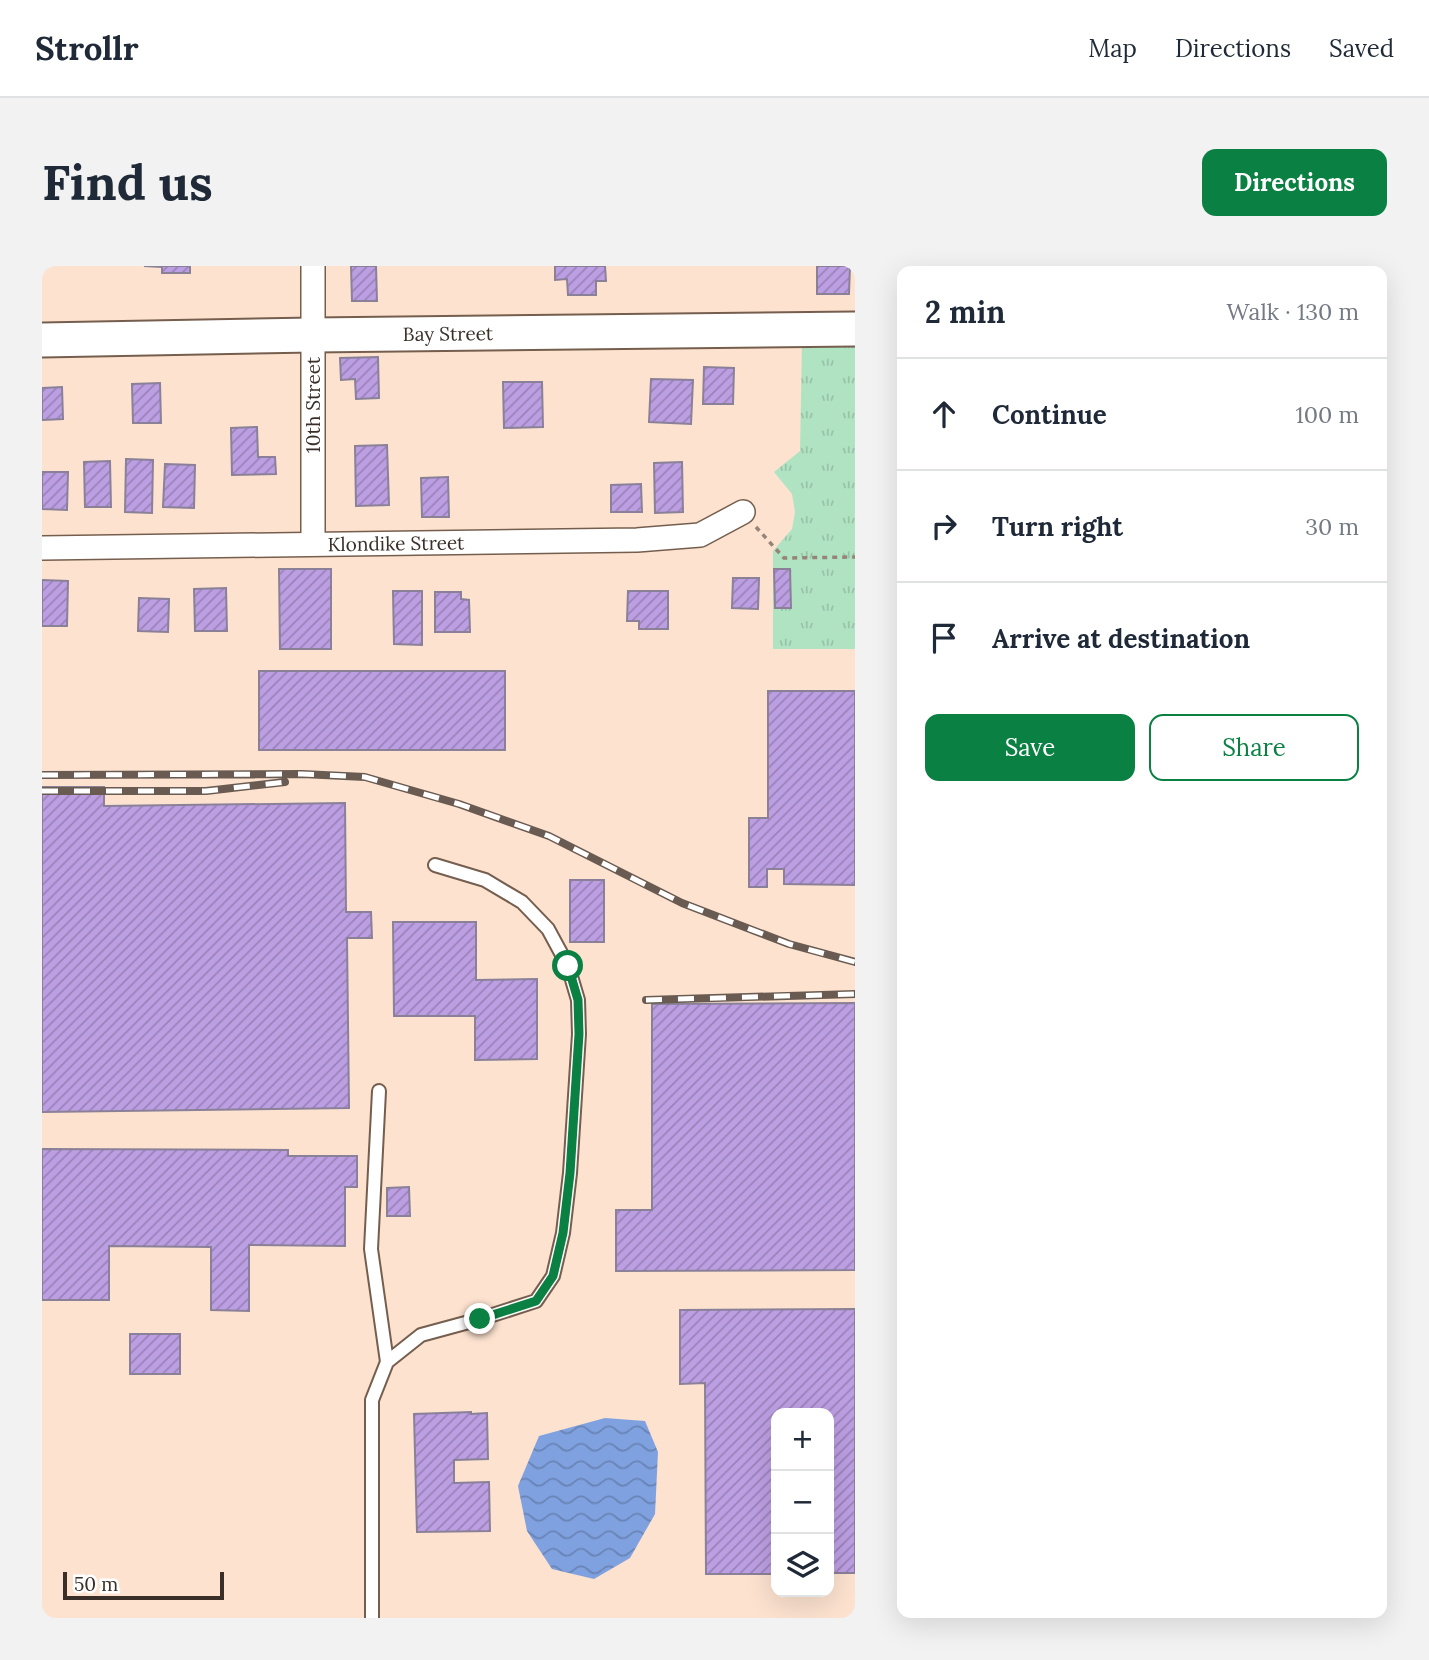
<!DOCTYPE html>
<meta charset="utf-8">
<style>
body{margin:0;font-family:Lora,serif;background:#f2f2f3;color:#1f2937}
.controls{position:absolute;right:21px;bottom:21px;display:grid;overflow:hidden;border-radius:14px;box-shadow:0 7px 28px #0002}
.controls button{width:63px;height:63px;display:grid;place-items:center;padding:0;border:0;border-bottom:2px solid #e0e1e3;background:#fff;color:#1f2937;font:35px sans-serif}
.scale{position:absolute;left:21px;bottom:18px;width:161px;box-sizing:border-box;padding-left:7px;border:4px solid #392f28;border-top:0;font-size:19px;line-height:24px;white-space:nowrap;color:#392f28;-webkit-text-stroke:5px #fff;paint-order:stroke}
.stop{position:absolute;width:21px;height:21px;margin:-16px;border:5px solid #0b8043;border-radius:50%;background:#fff}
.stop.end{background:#0b8043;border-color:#fff;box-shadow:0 2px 7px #0008}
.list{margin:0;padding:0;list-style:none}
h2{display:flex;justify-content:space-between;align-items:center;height:91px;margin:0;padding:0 28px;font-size:30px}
h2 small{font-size:23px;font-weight:400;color:#747a83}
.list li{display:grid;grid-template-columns:46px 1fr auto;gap:21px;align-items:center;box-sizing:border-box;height:112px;padding:0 28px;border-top:2px solid #e0e1e3}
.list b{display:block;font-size:26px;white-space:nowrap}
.list em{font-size:23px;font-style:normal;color:#747a83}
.actions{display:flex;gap:14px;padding:21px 28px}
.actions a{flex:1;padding:16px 0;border:2px solid #0b8043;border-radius:14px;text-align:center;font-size:24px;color:#0b8043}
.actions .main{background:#0b8043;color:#fff}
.icon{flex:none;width:38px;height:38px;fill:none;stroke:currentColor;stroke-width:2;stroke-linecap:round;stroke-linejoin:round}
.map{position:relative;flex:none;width:813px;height:1352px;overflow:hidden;border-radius:14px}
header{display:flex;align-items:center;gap:42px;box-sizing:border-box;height:98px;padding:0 35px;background:#fff;border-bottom:2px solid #e0e1e3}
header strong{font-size:33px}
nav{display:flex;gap:38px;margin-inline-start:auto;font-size:24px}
.intro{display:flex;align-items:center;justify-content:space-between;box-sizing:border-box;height:168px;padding:0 42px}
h1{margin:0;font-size:49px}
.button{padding:18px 32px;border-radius:14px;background:#0b8043;color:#fff;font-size:24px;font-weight:700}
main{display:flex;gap:42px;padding:0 42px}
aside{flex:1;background:#fff;border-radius:14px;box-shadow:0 7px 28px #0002}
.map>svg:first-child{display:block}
.park{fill:url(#park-tufts)}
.water{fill:url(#water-waves)}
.building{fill:url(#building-hatch);stroke:#8a8098;stroke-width:2}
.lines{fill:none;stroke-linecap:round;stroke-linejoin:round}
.lane-casing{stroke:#755e4e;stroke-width:16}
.street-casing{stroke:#755e4e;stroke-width:26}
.secondary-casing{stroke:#755e4e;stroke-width:37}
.path{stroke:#958477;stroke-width:3.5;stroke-dasharray:5 5;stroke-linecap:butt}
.lane{stroke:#fff;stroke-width:12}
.street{stroke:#fff;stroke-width:23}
.secondary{stroke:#fff;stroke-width:33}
.rail-casing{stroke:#695b51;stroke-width:8}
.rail{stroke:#fff;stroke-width:5;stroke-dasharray:16;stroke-linecap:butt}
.route{stroke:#0b8043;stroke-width:9}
.labels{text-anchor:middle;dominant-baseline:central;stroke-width:5;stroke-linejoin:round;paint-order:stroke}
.street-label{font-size:19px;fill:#392f28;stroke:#fff}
</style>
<header>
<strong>Strollr</strong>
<nav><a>Map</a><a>Directions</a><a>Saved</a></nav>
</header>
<div class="intro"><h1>Find us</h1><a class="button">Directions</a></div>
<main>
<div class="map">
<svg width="813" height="1352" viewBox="0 0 813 1352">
<defs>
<pattern id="park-tufts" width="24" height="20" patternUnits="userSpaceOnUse" patternTransform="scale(1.75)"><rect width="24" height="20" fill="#b0e3c2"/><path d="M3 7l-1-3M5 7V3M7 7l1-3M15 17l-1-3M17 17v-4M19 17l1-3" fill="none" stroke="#98c3a7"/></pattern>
<pattern id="water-waves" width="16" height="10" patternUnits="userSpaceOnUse" patternTransform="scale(1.75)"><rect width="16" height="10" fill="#7fa1e0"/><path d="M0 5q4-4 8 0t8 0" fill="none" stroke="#6984b6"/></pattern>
<pattern id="building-hatch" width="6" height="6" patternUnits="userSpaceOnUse" patternTransform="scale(1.75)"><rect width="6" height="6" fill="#bc9fe3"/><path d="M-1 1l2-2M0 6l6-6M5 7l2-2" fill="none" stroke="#9a82b8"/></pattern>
</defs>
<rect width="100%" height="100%" fill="#fce2cf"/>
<path class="park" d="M813,76V383H731V285L750,263L753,246L750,228L732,206L758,185L760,77Z"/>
<path class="water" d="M563,1152L603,1155L616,1186L613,1248L588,1292L552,1313L510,1303L485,1265L476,1220L497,1170Z"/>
<path class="building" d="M102,0H148V7H120V1Z
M309,0H334L335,35H310Z
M513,0H563L564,15H554V29H526L525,13L513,14Z
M775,0H808L807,28H775Z
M336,91L337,132L314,133L313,113L299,114L298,92Z
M662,101L692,102L691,138H661Z
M609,113L651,114L649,158L607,156Z
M461,116H500L501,161L462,162Z
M118,117L119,157H91L90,118Z
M20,121L21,153L0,154V122Z
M215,161L216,191H233L234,208L190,209L189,162Z
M345,179L347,239L314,240L313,180Z
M84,193L111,194L110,247L83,246Z
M68,195L69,241H43L42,196Z
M640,196L641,246L613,247L612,197Z
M123,198L153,199L152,242L121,241Z
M0,206H26L25,244L0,243Z
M406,211L407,251H380L379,212Z
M599,218L600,246H569V219Z
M237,303H289V383H238Z
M732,303H748L749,342H733Z
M691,312H717L716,343L690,342Z
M0,314L26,315L25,360H0Z
M184,322L185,365H153L152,323Z
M351,325H380V379L352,378Z
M586,325H626V363H597V355H585Z
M393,326H419V333L427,334L428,366H393Z
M97,332L127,333L126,366L96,365Z
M217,405H463V484H217Z
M726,425H813V619L742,618V603H725V621H707V552H726Z
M0,521H62V540L303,537L304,646H329L330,672H305L307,842L0,846Z
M528,614H562V676H528Z
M351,656H434V714L495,713V793L433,794V750H352Z
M813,737V1004L574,1005V944H610V738Z
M0,883L246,884V890H315V921H303V980L207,979V1045L169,1044V981L67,980V1034H0Z
M367,921L368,950H345V922Z
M813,1043V1307H787V1147H734V1308H664L663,1117L638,1118V1044Z
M88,1068H138V1108H88Z
M429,1146V1148L445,1147L446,1193L412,1194V1217L447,1216L448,1265L375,1266L372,1148Z"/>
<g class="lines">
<g class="lane-casing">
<path id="lane" d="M337,825L329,983L345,1096
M330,1352V1134L345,1096L379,1069L438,1053L494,1035L511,1010L521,967L528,907L537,768L536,734L526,700L506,663L480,636L443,614L393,599"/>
</g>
<g class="street-casing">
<g id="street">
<path d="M271,278V0"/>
<path id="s1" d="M0,282L595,274L658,269L701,246"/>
</g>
</g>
<g class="secondary-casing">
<g id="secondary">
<path id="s2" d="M0,74L271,69L813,63"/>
</g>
</g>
<path class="path" d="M714,261L742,292L813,291"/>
<use href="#lane" class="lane"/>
<use href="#street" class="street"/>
<use href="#secondary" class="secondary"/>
<g class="rail-casing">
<path id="rail" d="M0,509L260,508L323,511L417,538L507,570L640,637L747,678L813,696
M0,525H164L243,516
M604,734L813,728"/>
</g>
<use href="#rail" class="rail"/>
</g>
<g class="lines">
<path class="route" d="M438,1053L494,1035L511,1010L521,967L528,907L537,768L536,734L526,700"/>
</g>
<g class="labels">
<g class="street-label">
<text stroke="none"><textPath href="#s2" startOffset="406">Bay Street</textPath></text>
<text transform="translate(271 139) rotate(-90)">10th Street</text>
<text stroke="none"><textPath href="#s1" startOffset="354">Klondike Street</textPath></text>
</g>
</g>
</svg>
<div class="controls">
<button>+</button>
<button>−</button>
<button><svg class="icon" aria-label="layers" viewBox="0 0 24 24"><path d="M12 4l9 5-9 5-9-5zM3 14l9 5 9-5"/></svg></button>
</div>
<div class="scale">50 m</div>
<div class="stop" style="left:526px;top:700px"></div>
<div class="stop end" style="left:438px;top:1053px"></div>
</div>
<aside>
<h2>2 min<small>Walk · 130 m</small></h2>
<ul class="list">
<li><svg class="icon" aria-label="ahead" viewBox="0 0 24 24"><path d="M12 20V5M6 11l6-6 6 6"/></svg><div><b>Continue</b></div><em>100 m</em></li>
<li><svg class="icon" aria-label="right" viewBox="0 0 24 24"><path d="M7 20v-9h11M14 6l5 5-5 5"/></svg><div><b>Turn right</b></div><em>30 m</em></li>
<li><svg class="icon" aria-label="arrive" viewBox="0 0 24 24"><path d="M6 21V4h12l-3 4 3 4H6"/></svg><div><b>Arrive at destination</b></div></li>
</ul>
<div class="actions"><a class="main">Save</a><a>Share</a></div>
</aside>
</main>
